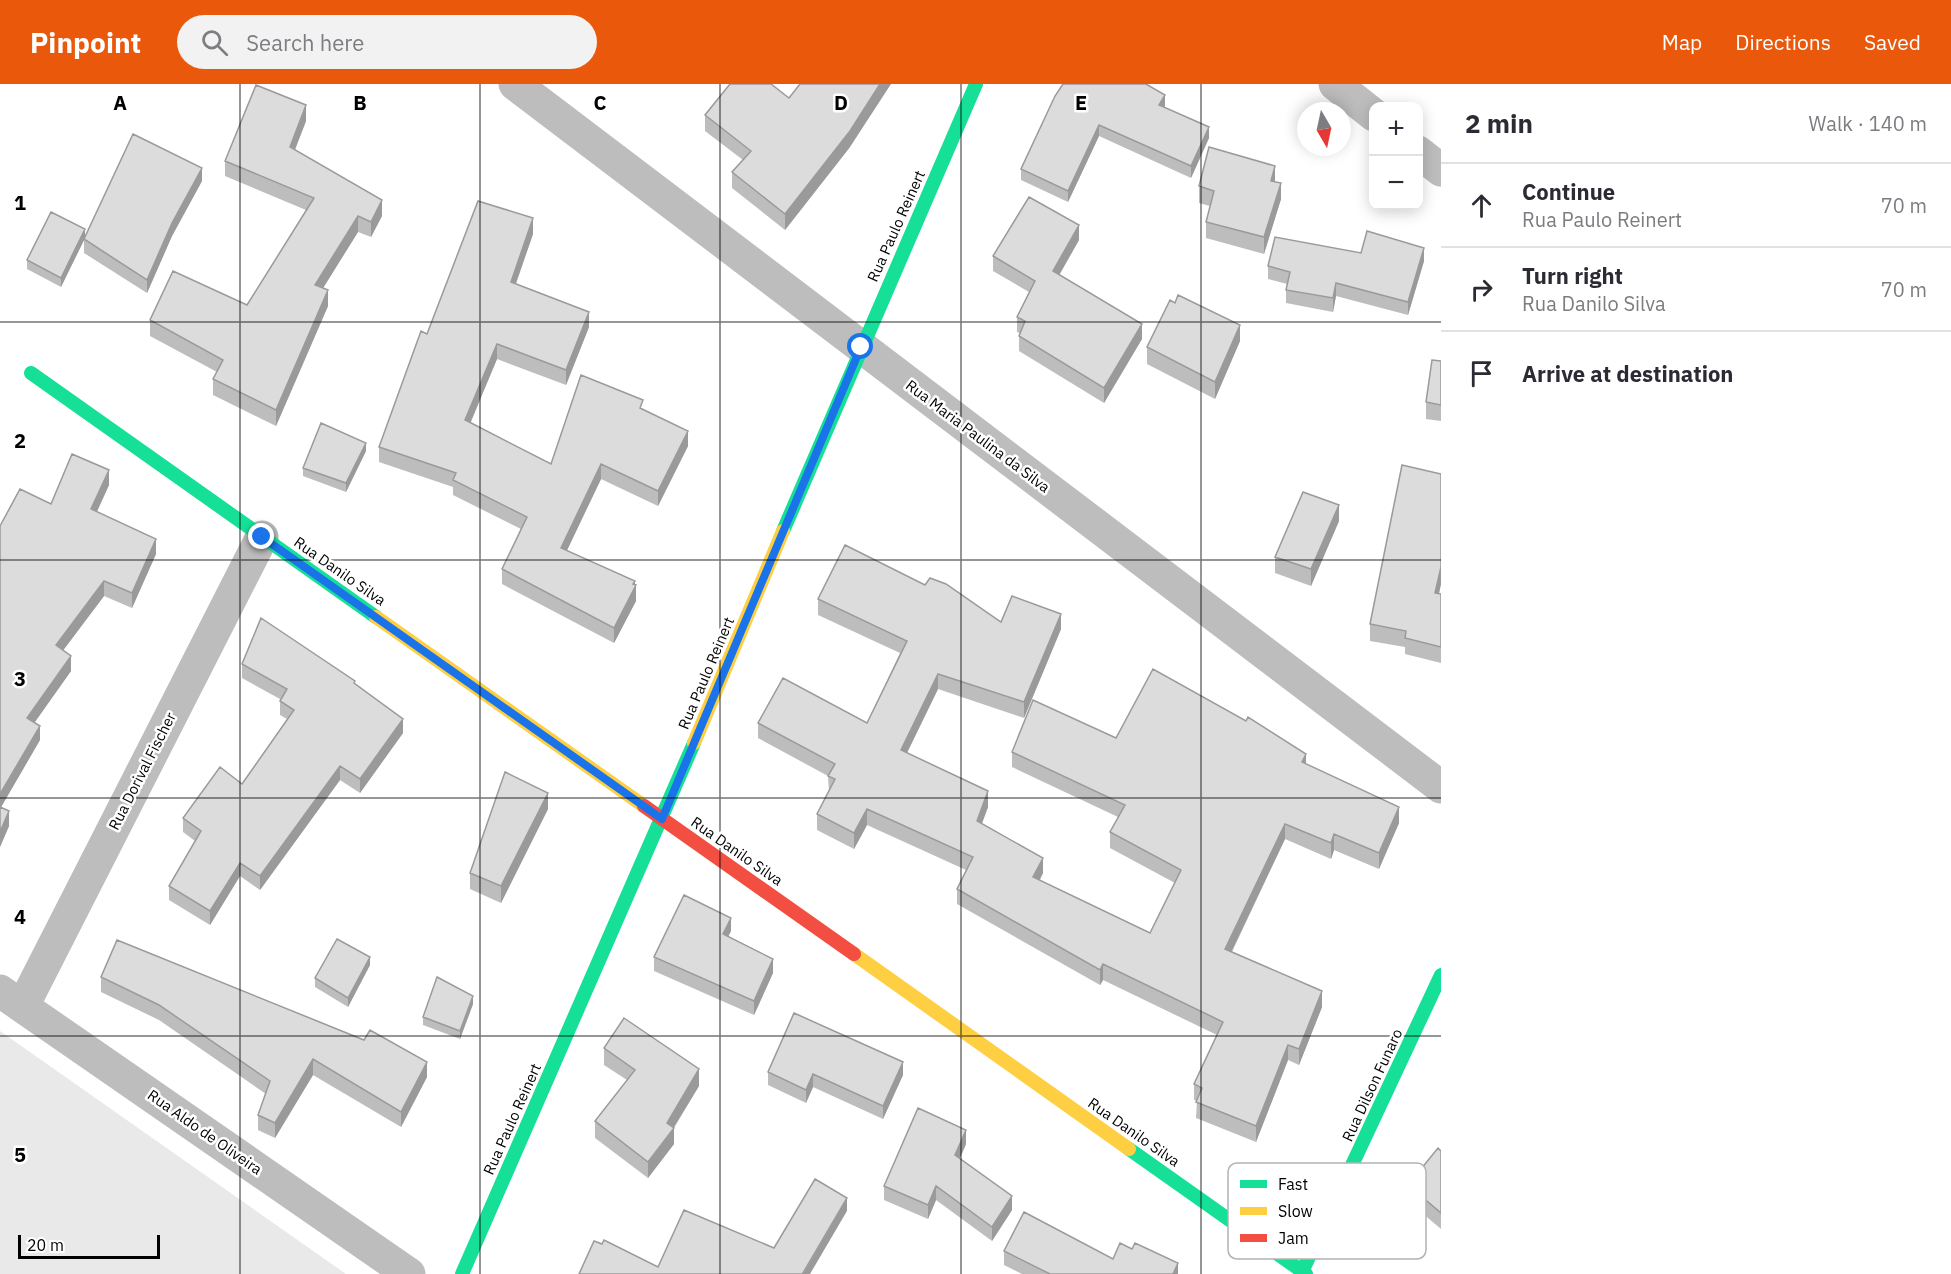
<!DOCTYPE html>
<meta charset="utf-8">
<style>
body{margin:0;font-family:"IBM Plex Sans",sans-serif;background:#f2f2f3;color:#2b2b33}
.controls{position:absolute;right:18px;top:18px;display:grid;overflow:hidden;border-radius:12px;box-shadow:0 3px 15px #0003}
.controls button{width:54px;height:54px;display:grid;place-items:center;padding:0;border:0;border-bottom:2px solid #e1e1e2;background:#fff;color:#2b2b33;font:30px sans-serif}
.compass{position:absolute;left:1297px;top:18px;width:54px;height:54px;border-radius:50%;background:#fff;box-shadow:0 3px 15px #0003;rotate:171deg}
.scale{position:absolute;left:18px;bottom:15px;width:142px;box-sizing:border-box;padding-left:6px;border:3px solid #000;border-top:0;font-size:16px;line-height:21px;white-space:nowrap;color:#000;-webkit-text-stroke:4px #fff;paint-order:stroke}
.stop{position:absolute;width:18px;height:18px;margin:-14px;border:4px solid #1a73e8;border-radius:50%;background:#fff}
.stop.end{background:#1a73e8;border-color:#fff;box-shadow:0 2px 6px #0008}
.list{margin:0;padding:0;list-style:none}
h2{display:flex;justify-content:space-between;align-items:center;height:78px;margin:0;padding:0 24px;font-size:26px}
h2 small{font-size:20px;font-weight:400;color:#7c7c81}
.list li{display:grid;grid-template-columns:39px 1fr auto;gap:18px;align-items:center;box-sizing:border-box;height:84px;padding:0 24px;border-top:2px solid #e1e1e2}
.list b{display:block;font-size:22px;white-space:nowrap}
.list p{margin:0;font-size:20px;white-space:nowrap;color:#7c7c81}
.list em{font-size:20px;font-style:normal;color:#7c7c81}
.icon{flex:none;width:33px;height:33px;fill:none;stroke:currentColor;stroke-width:2;stroke-linecap:round;stroke-linejoin:round}
.map{position:relative;flex:none;width:1441px;height:1190px;overflow:hidden}
header{display:flex;align-items:center;gap:36px;box-sizing:border-box;height:84px;padding:0 30px;background:#ea580c;color:#fff}
header strong{font-size:28px}
nav{display:flex;gap:33px;margin-inline-start:auto;font-size:21px}
.search{width:420px;height:54px;background:#f2f2f3;display:flex;align-items:center;gap:15px;box-sizing:border-box;padding:0 21px;border-radius:33px;color:#7c7c81;font-size:22px}
main{display:flex}
aside{flex:1;background:#fff}
.map>svg:first-child{display:block}
.green{fill:#e9e9e9}
.lines{fill:none;stroke-linecap:round;stroke-linejoin:round}
.street{stroke:#bdbdbd;stroke-width:33}
.fast{stroke:#16e098;stroke-width:14}
.slow{stroke:#ffcf43;stroke-width:14}
.jam{stroke:#f24e42;stroke-width:14}
.wall{fill:#bdbdbd}
.shaded-wall{fill:#9a9a9a}
.building{fill:#dcdcdc;stroke:#9a9a9a;stroke-width:1.5}
.route{stroke:#1a73e8;stroke-width:8}
.grid{fill:none;stroke:#000;stroke-width:1.5;stroke-opacity:0.55}
.labels{text-anchor:middle;dominant-baseline:central;stroke-width:5;stroke-linejoin:round;paint-order:stroke}
.street-label{font-size:15px;fill:#000;stroke:#fff}
.key{fill:#fff;stroke:#b2b2b2;stroke-width:1.5}
.key-label{font-size:16px;fill:#000}
.grid-label{font-size:20px;text-anchor:middle;font-weight:bold;fill:#000;stroke:#fff;stroke-width:5;stroke-linejoin:round;paint-order:stroke}
</style>
<header>
<strong>Pinpoint</strong>
<div class="search"><svg class="icon" aria-label="search" viewBox="0 0 24 24"><circle cx="10" cy="10" r="6"/><path d="M15 15l6 6"/></svg>Search here</div>
<nav><a>Map</a><a>Directions</a><a>Saved</a></nav>
</header>
<main>
<div class="map">
<svg width="1441" height="1190" viewBox="0 0 1441 1190">
<rect width="100%" height="100%" fill="#fff"/>
<path class="green" d="M0,947L346,1190H0Z"/>
<g class="lines">
<path class="street" d="M515,0L1441,703
M1335,0L1374,31
M1418,68L1441,86
M0,907L409,1190
M23,922L262,453"/>
<path class="fast" d="M31,289L376,533
M783,447L976,0
M1129,1065L1306,1190
M462,1190L694,659
M1301,1190L1441,891"/>
<path class="slow" d="M376,533L644,722
M694,659L783,447
M854,870L1129,1065"/>
<path class="jam" d="M644,722L854,870"/>
</g>
<path class="wall" d="M1055,12L1165,22L1164,23L1209,54L1191,94L1099,52L1068,118L1021,96V85Z
M789,14L850,63L785,146L732,104V88L743,76L705,47V31Z
M306,37L295,66L382,132L371,153L358,148L323,204L328,222L276,342L213,311V295L217,288L150,252V236L247,221L306,126L225,92V77Z
M202,97L172,152L147,209L84,169V155Z
M1275,98L1281,115L1264,170L1206,154V138L1210,122L1199,119V102Z
M533,150L516,200L589,243L566,301L497,275L471,338L551,380L643,325L688,362L658,422L601,395L567,466L635,501L636,517L614,559L502,500V485L521,445L453,411V403L379,378V363L427,250Z
M85,154L61,203L27,185V176Z
M1079,156L1059,191L1142,255L1104,319L1019,267V252L1020,249L1017,248V233L1029,208L993,187V172Z
M1361,169L1424,177L1408,231L1336,212L1333,228L1286,219V206L1287,200L1268,195V182Z
M1240,257L1215,315L1147,280V263Z
M1441,277V337L1426,335V318Z
M366,367L346,408L303,392V384Z
M1441,390V500L1439,510H1441V579L1405,570V563L1370,557V540Z
M109,401L97,428L156,470L132,524L104,512L63,566L71,587L35,638L40,656L1,723L9,742L0,763V442L51,420Z
M1339,437L1311,502L1275,489V473Z
M818,515L1061,545L1024,634L938,605L907,669L988,723L982,740L1043,789L1040,796L1150,849L1175,799L1110,764V748L1118,733L1012,683V668L1116,654L1306,680L1399,739L1379,785L1334,766L1331,775L1285,755L1232,868L1322,923L1299,981L1288,976L1256,1058L1196,1034L1197,1017L1194,1016V1000L1217,951L1103,896L1100,901L957,820V805L966,786L867,741L854,765L817,746V730L829,708L828,692L758,654V639H867L900,569L818,531Z
M242,580L355,600L403,649L360,709L340,696L260,806L240,792L210,841L169,816V802L195,757L183,748V734L242,700L287,635L280,631V615L242,594Z
M548,725L501,819L470,805V789Z
M731,847L728,852L773,889L754,931L654,887V873Z
M370,881L348,923L315,903V894Z
M101,893L427,993L401,1043L313,991L275,1054L258,1046V1031L266,1010L159,936L101,908Z
M473,920L460,955L423,941V933Z
M604,964L699,1002L674,1044V1060L648,1094L595,1054V1037L627,996L604,981Z
M768,988L903,991L883,1035L813,1003L806,1019L768,1001Z
M966,1060L960,1074L1012,1126L992,1157L936,1116L928,1135L884,1116V1102Z
M1441,1067V1145L1408,1117V1101Z
M1004,1167L1113,1175L1178,1190H1022L1004,1181Z"/>
<path class="shaded-wall" d="M880,0H891L850,63L785,146V130Z
M1165,11V22L1159,32V21Z
M306,21V37L290,78V63Z
M1099,41V52L1068,118V107Z
M1209,43V54L1191,94V82Z
M1275,82V98L1271,97Z
M202,84V97L172,152L147,209V196L172,139Z
M1281,99V115L1264,170V153Z
M382,116V132L371,153V138Z
M358,132V148L315,217V201Z
M533,134V150L511,213V198Z
M1079,141V156L1053,202V187Z
M85,145V154L61,203V194Z
M1424,164V177L1408,231V218Z
M1336,199V212L1333,228V214Z
M328,206V222L276,342V326Z
M589,228V243L566,301V286Z
M1142,240V255L1104,319V304Z
M1240,241V257L1215,315V298Z
M497,260V275L465,351V336Z
M688,347V362L658,422V407Z
M366,359V367L346,408V399Z
M601,380V395L561,479V464Z
M109,386V401L91,440V425Z
M1339,421V437L1311,502V485Z
M156,455V470L132,524V509Z
M1441,483V500L1435,526V509Z
M104,497V512L56,576V561Z
M635,497V504L636,501V517L614,559V544Z
M1061,530V545L1024,634V618Z
M71,572V587L27,649V634Z
M938,590V605L901,681V666Z
M403,635V649L360,709V695Z
M40,642V656L0,725V710Z
M1306,670V685L1302,678Z
M340,682V696L260,806V792Z
M988,707V723L977,752V737Z
M548,709V725L501,819V802Z
M1399,723V739L1379,785V769Z
M867,725V741L854,765V749Z
M9,727V742L0,763V748Z
M1285,740V755L1225,881V865Z
M1334,750V766L1331,775V759Z
M1043,774V789L1033,808V793Z
M240,779V792L210,841V827Z
M731,834V847L723,863V850Z
M370,873V881L348,923V914Z
M773,875V889L754,931V917Z
M1103,880V896L1100,901V886Z
M1322,907V923L1299,981V965Z
M473,912V920L460,955V947Z
M1288,961V976L1256,1058V1042Z
M313,975V991L275,1054V1039Z
M427,978V993L401,1043V1028Z
M903,978V991L883,1035V1022Z
M699,985V1002L672,1046L674,1044V1060L648,1094V1078L667,1039Z
M813,990V1003L806,1019V1006Z
M966,1046V1060L955,1085V1071Z
M936,1102V1116L928,1135V1121Z
M1012,1112V1126L992,1157V1143Z
M847,1114V1127L810,1190H803Z
M1178,1179V1190H1173Z"/>
<path class="building" d="M730,0H771L789,14L800,0H880L850,47L785,130L732,88L751,67L705,31Z
M1063,0H1146L1165,11L1159,21L1209,43L1191,82L1099,41L1068,107L1021,85L1055,12Z
M256,1L306,21L290,63L382,116L371,138L358,132L315,201L328,206L276,326L213,295L223,276L150,236L173,187L247,221L314,114L225,77Z
M133,50L202,84L172,139L147,196L84,155Z
M1209,63L1275,82L1271,97L1281,99L1264,153L1206,138L1214,107L1199,102Z
M1029,113L1079,141L1053,187L1142,240L1104,304L1019,252L1025,237L1017,233L1035,197L993,172Z
M478,117L533,134L511,198L589,228L566,286L497,260L465,336L551,380L581,291L643,316L640,324L688,347L658,407L601,380L561,464L635,497L633,500L636,501L614,544L502,485L527,433L453,396L456,389L379,363L421,247L427,250Z
M51,128L85,145L61,194L27,176Z
M1367,147L1424,164L1408,218L1336,199L1333,214L1286,206L1290,188L1268,182L1275,153L1361,169Z
M1178,211L1240,241L1215,298L1147,263L1170,216L1175,219Z
M1432,276L1441,277V321L1426,318Z
M321,339L366,359L346,399L303,384Z
M72,370L109,386L91,425L156,455L132,509L104,497L56,561L71,572L27,634L40,642L0,710V442L20,405L51,420Z
M1402,381L1441,390V483L1435,509L1441,510V563L1405,554L1406,547L1370,540Z
M1303,408L1339,421L1311,485L1275,473Z
M845,461L925,501L930,494L946,500L1001,538L1012,512L1061,530L1024,618L938,590L901,666L988,707L977,737L1043,774L1033,793L1150,849L1181,786L1110,748L1125,721L1012,668L1033,616L1116,654L1153,585L1246,637L1248,633L1306,670L1302,678L1399,723L1379,769L1334,750L1331,759L1285,740L1225,865L1322,907L1299,965L1288,961L1256,1042L1196,1018L1202,1004L1194,1000L1223,938L1103,880L1100,886L957,805L973,773L867,725L854,749L817,730L835,695L828,692L835,680L758,639L783,594L867,639L907,557L818,515Z
M261,534L355,597L354,599L403,635L360,695L340,682L260,792L240,779L210,827L169,802L201,747L183,734L220,683L242,700L294,626L280,617L287,605L242,580Z
M505,688L548,709L501,802L470,789Z
M0,723L9,727L0,748Z
M684,811L731,834L723,850L773,875L754,917L654,873Z
M337,855L370,873L348,914L315,894Z
M117,856L364,956L370,946L427,978L401,1028L313,975L275,1039L258,1031L270,997L159,921L101,893Z
M437,893L473,912L460,947L423,933Z
M794,929L903,978L883,1022L813,990L806,1006L768,988Z
M624,934L699,985L667,1039L674,1044L648,1078L595,1037L635,986L604,964Z
M918,1024L966,1046L955,1071L1012,1112L992,1143L936,1102L928,1121L884,1102Z
M1438,1064L1441,1067V1129L1408,1101Z
M815,1095L847,1114L803,1189L805,1190H579L594,1157L602,1160L604,1156L658,1183L684,1126L774,1164Z
M1024,1128L1113,1175L1120,1159L1132,1165L1135,1159L1178,1179L1173,1190H1050L1004,1167Z"/>
<g class="lines">
<path class="route" d="M262,453L662,735L861,263"/>
</g>
<path class="grid" d="M240,0V1190M480,0V1190M720,0V1190M961,0V1190M1201,0V1190M0,238H1441M0,476H1441M0,714H1441M0,952H1441"/>
<g class="labels">
<g class="street-label">
<text transform="translate(896 142) rotate(-66)">Rua Paulo Reinert</text>
<text transform="translate(978 352) rotate(37)">Rua Maria Paulina da Silva</text>
<text transform="translate(340 487) rotate(35)">Rua Danilo Silva</text>
<text transform="translate(706 589) rotate(-67)">Rua Paulo Reinert</text>
<text transform="translate(142 687) rotate(-63)">Rua Dorival Fischer</text>
<text transform="translate(737 767) rotate(35)">Rua Danilo Silva</text>
<text transform="translate(1372 1001) rotate(-65)">Rua Dilson Funaro</text>
<text transform="translate(512 1035) rotate(-66)">Rua Paulo Reinert</text>
<text transform="translate(205 1048) rotate(35)">Rua Aldo de Oliveira</text>
<text transform="translate(1134 1048) rotate(35)">Rua Danilo Silva</text>
</g>
</g>
<rect x="1228" y="1079" width="198" height="96" rx="9" class="key"/>
<rect x="1240" y="1096" width="27" height="8" fill="#16e098"/>
<rect x="1240" y="1123" width="27" height="8" fill="#ffcf43"/>
<rect x="1240" y="1150" width="27" height="8" fill="#f24e42"/>
<g class="key-label">
<text x="1278" y="1106">Fast</text>
<text x="1278" y="1133">Slow</text>
<text x="1278" y="1160">Jam</text>
</g>
<g class="grid-label">
<text x="120" y="26">A</text>
<text x="360" y="26">B</text>
<text x="600" y="26">C</text>
<text x="841" y="26">D</text>
<text x="1081" y="26">E</text>
<text x="20" y="126">1</text>
<text x="20" y="364">2</text>
<text x="20" y="602">3</text>
<text x="20" y="840">4</text>
<text x="20" y="1078">5</text>
</g>
</svg>
<div class="controls">
<button>+</button>
<button>−</button>
</div>
<svg class="compass" viewBox="-18 -18 36 36"><path d="M0-13l5 13h-10z" fill="#e53935"/><path d="M0 13l5-13h-10z" fill="#7c7c81"/></svg>
<div class="scale">20 m</div>
<div class="stop" style="left:861px;top:263px"></div>
<div class="stop end" style="left:262px;top:453px"></div>
</div>
<aside>
<h2>2 min<small>Walk · 140 m</small></h2>
<ul class="list">
<li><svg class="icon" aria-label="ahead" viewBox="0 0 24 24"><path d="M12 20V5M6 11l6-6 6 6"/></svg><div><b>Continue</b><p>Rua Paulo Reinert</p></div><em>70 m</em></li>
<li><svg class="icon" aria-label="right" viewBox="0 0 24 24"><path d="M7 20v-9h11M14 6l5 5-5 5"/></svg><div><b>Turn right</b><p>Rua Danilo Silva</p></div><em>70 m</em></li>
<li><svg class="icon" aria-label="arrive" viewBox="0 0 24 24"><path d="M6 21V4h12l-3 4 3 4H6"/></svg><div><b>Arrive at destination</b></div></li>
</ul>
</aside>
</main>
